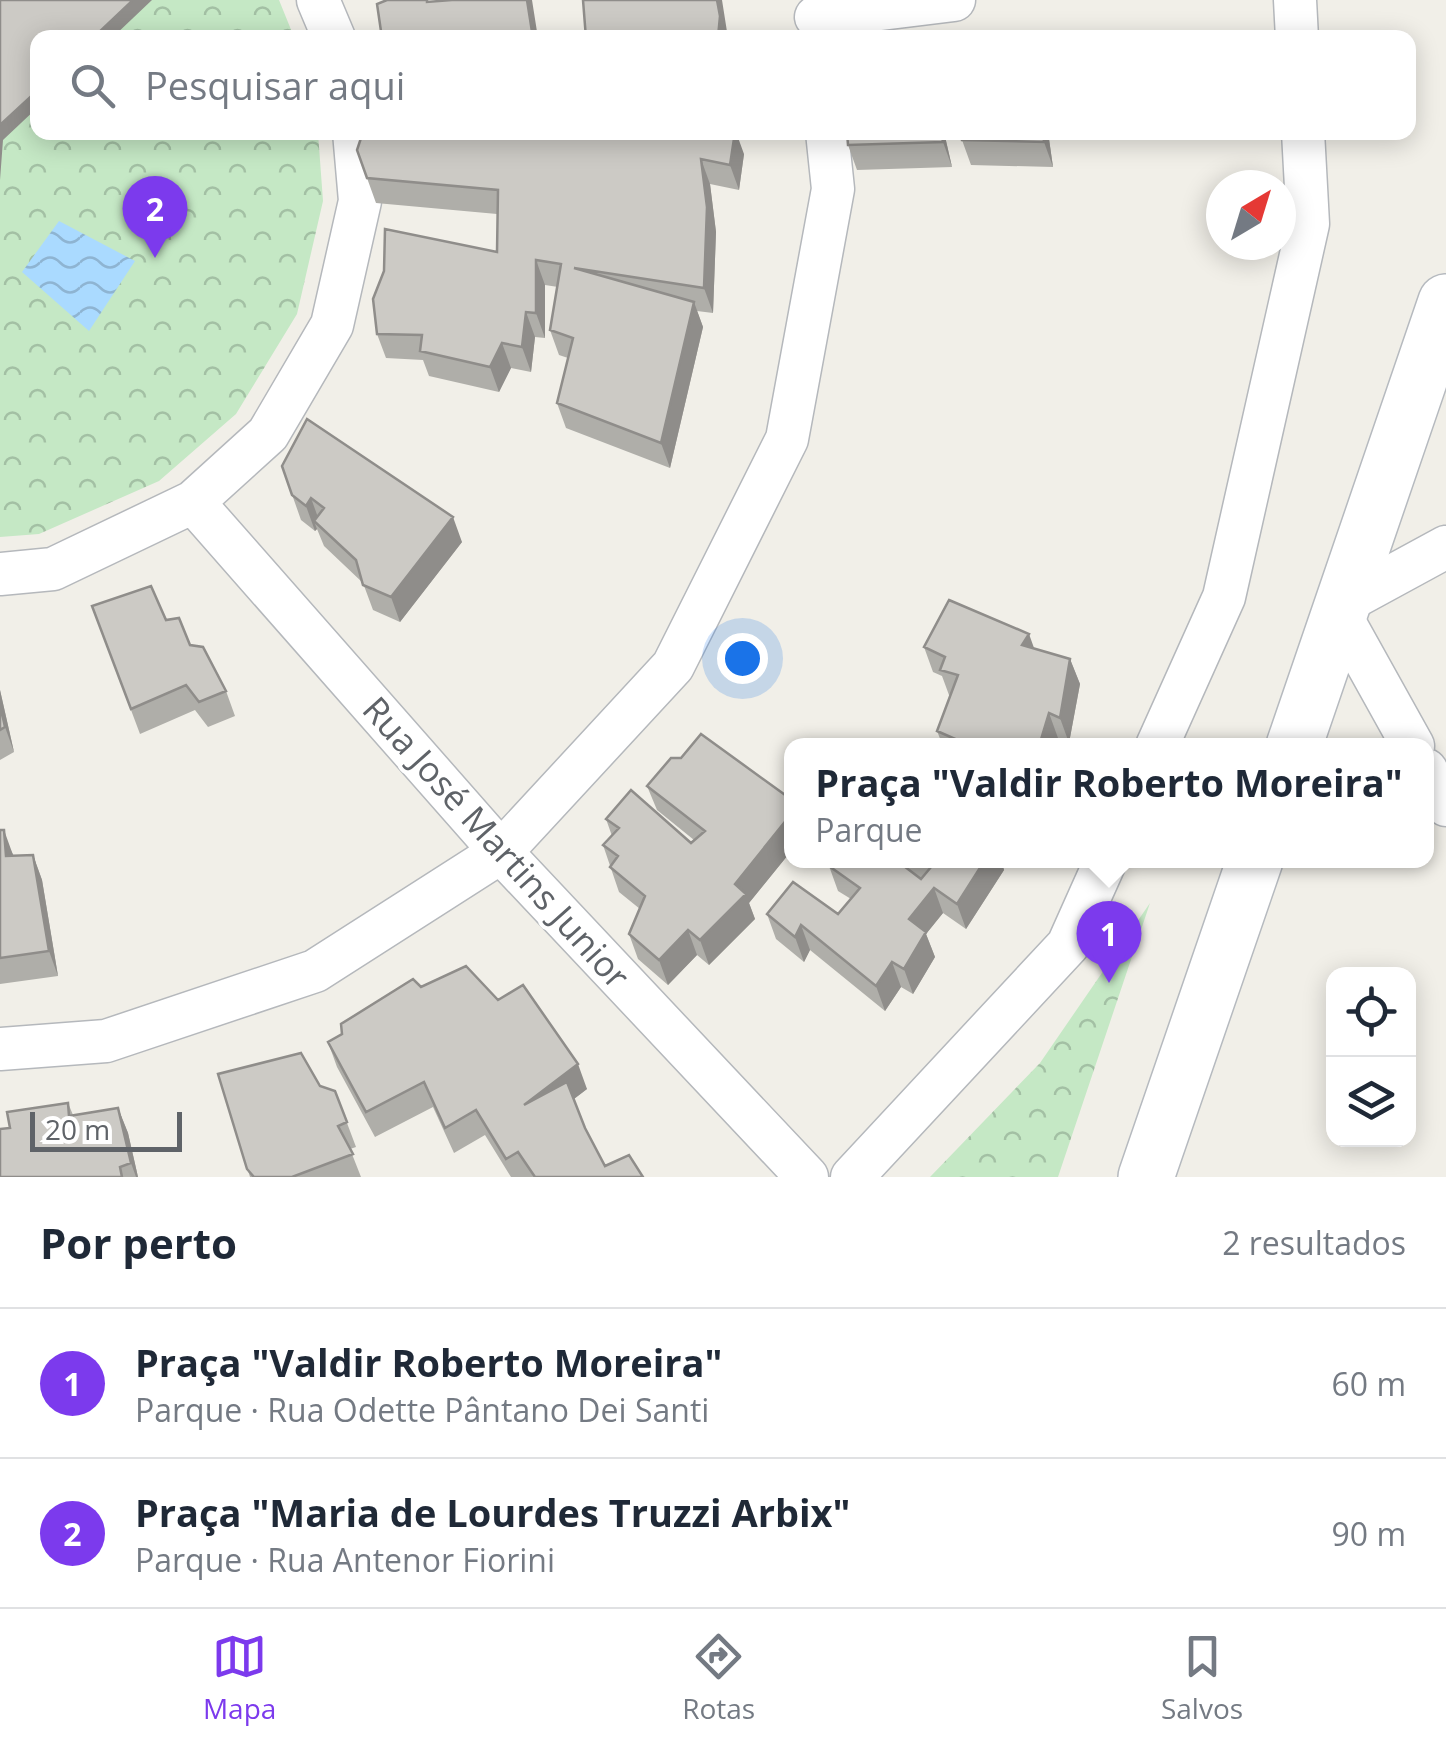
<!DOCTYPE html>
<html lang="pt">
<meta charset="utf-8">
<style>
body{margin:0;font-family:"Open Sans",sans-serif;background:#f2f2f3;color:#1f2937}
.controls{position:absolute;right:30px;bottom:30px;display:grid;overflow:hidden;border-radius:20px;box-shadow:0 5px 25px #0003}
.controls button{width:90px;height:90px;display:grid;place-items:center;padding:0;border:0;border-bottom:2px solid #e0e1e3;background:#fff;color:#1f2937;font:50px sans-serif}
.compass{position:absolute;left:1206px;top:170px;width:90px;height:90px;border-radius:50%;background:#fff;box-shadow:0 5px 25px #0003;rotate:38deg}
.scale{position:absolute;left:30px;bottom:25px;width:152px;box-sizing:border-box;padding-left:10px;border:5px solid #5f6368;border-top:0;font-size:28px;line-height:35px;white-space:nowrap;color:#5f6368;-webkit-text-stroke:8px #fff;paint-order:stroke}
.you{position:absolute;left:742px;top:658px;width:35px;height:35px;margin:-25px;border:8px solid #fff;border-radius:50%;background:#1a73e8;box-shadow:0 0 0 15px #1a73e833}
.badge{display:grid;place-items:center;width:65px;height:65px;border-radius:50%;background:#7c3aed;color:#fff;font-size:32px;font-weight:700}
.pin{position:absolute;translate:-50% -82px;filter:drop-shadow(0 2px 5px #0008)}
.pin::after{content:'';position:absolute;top:52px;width:35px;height:30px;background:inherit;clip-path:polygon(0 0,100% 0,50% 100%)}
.popup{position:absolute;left:784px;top:738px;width:650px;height:130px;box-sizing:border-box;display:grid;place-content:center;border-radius:20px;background:#fff;filter:drop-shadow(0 2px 8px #0005);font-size:32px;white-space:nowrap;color:#747a83}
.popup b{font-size:38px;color:#1f2937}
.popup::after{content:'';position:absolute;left:50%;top:100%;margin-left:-20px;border:20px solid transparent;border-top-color:#fff}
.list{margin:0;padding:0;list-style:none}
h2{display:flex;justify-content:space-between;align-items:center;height:130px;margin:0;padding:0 40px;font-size:42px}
h2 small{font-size:32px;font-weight:400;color:#747a83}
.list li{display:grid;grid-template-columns:65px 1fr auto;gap:30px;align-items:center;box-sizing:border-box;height:150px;padding:0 40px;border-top:2px solid #e0e1e3}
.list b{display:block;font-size:38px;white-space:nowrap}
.list p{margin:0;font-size:32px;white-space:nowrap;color:#747a83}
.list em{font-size:32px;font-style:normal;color:#747a83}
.icon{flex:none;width:55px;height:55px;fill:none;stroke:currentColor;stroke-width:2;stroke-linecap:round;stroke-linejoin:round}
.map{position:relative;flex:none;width:1446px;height:1177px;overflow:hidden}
.search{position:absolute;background:#fff;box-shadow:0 5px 25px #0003;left:30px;right:30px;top:30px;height:110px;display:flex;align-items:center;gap:25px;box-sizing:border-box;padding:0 35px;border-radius:20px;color:#747a83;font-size:38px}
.sheet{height:430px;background:#fff}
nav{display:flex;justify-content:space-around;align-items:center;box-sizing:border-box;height:140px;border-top:2px solid #e0e1e3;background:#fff;font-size:28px;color:#747a83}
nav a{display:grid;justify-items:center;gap:5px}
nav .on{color:#7c3aed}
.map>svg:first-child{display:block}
.park{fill:url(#park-crowns)}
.water{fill:url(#water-waves)}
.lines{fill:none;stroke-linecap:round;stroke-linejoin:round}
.street-casing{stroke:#b5b8bc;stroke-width:45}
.secondary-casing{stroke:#b6babf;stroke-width:58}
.street{stroke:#fff;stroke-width:42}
.secondary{stroke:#fff;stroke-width:55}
.wall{fill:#afaea9}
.shaded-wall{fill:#8f8d8a}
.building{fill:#cccac5;stroke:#8f8d8a;stroke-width:2.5}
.labels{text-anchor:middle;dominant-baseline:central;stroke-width:8;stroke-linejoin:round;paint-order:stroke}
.street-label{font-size:35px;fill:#5f6368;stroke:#fff}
</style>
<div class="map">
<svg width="1446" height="1177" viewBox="0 0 1446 1177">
<defs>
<pattern id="park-crowns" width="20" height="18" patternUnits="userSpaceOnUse" patternTransform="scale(2.5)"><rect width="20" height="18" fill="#c5e8c5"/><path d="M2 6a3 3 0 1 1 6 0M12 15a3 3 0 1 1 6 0" fill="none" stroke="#a3c0a4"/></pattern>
<pattern id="water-waves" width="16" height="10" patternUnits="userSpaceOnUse" patternTransform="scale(2.5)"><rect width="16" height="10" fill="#aadaff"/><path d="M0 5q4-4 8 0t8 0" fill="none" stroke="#8eb4d2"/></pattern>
</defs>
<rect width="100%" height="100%" fill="#f1efe8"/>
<path class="park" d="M0,0H279L294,37L38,38V132L318,133L323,201L297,314L236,414L159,481L39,534L0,537Z
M1150,903L1058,1177H930L1040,1063Z"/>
<path class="water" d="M59,221L135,261L89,331L22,272Z"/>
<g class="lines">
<g class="street-casing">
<path id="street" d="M318,0L334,38
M1295,0L1297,38
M816,17L954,0
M193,502L501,852L807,1177
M0,574L53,569L193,502L268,434L332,325L360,201L354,132
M1343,603L1446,547
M1339,613L1413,746
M1157,746L1224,597L1308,224L1303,132
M1426,770L1446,805
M0,1049L106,1041L315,971L501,852L673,666L787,439L833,189L827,132
M852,1177L1068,945L1106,860"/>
</g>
<g class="secondary-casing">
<path id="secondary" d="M1294,746L1446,302
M1146,1177L1255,860"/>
</g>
<use href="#street" class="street"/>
<use href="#secondary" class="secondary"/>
</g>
<path class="wall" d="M944,132L952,167L857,170L848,145Z
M1048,132L1053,167L971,165L962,140Z
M744,154L739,190L710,184L716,232L713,313L697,311L703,327L670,468L566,428L557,403L568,358L559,355L550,330L558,287L545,285V338L535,337L531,372L511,368L499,392L429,376L423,360L386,358L377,334L497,252V214L376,203L367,178Z
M282,466L462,542L400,622L373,610L363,583L324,546L317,529L315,531L301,520Z
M92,606L166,620L190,645L226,691L235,716L208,727L195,710L140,734Z
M924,647L1034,649L1070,659L1080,684L1069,743L1058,738L1056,746H943L937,731L951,695H949L942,676L933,672Z
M0,690L14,752L0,760Z
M647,786L792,800V850L749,903L755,919L709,965L697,955L668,985L638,959L629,934L640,909L619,892L603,845L612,836L606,819L691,843L694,840L657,810Z
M0,830L14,856L33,855L42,880L58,976L0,984Z
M901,860H1001L1004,870L966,929L943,913L926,934L935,957L913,994L901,987L885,1011L810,950L804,962L776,939L767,914H838L851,899L838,891L829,866L902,865Z
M421,987L498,1000L587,1089L574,1099L585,1128L605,1166L643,1177H511L485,1135L454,1153L433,1107L375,1137L337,1067L328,1042Z
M218,1074L320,1086L335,1091L356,1147L350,1149L361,1177H250Z
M68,1103L73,1115L118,1108L128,1133L138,1177H0L10,1128Z"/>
<path class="shaded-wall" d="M133,0H152L112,38H93Z
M527,0H532L538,38H533Z
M717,0H722L728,38H718Z
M38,90V107L3,140L0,180V125Z
M735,132H736L744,154L739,190L730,165Z
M941,132H944L952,167L943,142Z
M1043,132H1048L1053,167L1044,142Z
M701,159L710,184L716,232L713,313L704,288Z
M536,260L545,285V338L536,313Z
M694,302L703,327L670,468L661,443Z
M526,312L535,337L531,372L522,347Z
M502,343L511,368L499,392L490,367Z
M311,498L320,523L314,521L317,529L315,531L306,506Z
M453,517L462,542L400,622L391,597Z
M1029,634L1038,659L1022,645Z
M1070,659L1080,684L1069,743L1060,718Z
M0,690L14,752L5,727L0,704Z
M1049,713L1058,738L1056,746H1039Z
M792,813V850L749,903L755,919L709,965L700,940L735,884Z
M4,830L13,855L15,881L6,856Z
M33,855L42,880L58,976L49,951Z
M985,860H1001L1004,870L966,929L957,904Z
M934,888L943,913L926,934L935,957L913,994L904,969L909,919Z
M801,925L810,950L804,962L795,937Z
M688,930L697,955L668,985L659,960Z
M892,962L901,987L885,1011L876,986Z
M578,1064L587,1089L533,1130L524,1105Z
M118,1108L128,1133L138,1177H136L131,1163Z"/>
<path class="building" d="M0,0H133L93,38H38V90L0,125Z
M387,0H427V2L452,0H527L533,38H382L377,4Z
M583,0H717L720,16L718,37L586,38Z
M363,132H735L730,165L701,159L707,207L704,288L574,268L694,302L661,443L557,403L573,338L550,330L561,264L536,260V313L526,312L522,347L502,343L490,367L420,351L422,335L377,334L373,299L384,271L385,229L497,252L498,190L367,178L357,150Z
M847,132H941L943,142L848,145Z
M961,132H1043L1044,142L962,140Z
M307,419L453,517L391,597L363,585L356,560L314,521L324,508L311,498L306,506L292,495L282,466Z
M151,586L166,620L179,618L190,645L203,647L226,691L199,702L186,685L131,709L92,606Z
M949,600L1029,634L1022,645L1070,659L1060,718L1049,713L1039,746H971L937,731L958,675L940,670L945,657L924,647Z
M0,704L5,727L0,730Z
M701,734L792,800V813L735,884L746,894L700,940L688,930L659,960L629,934L645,896L610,867L618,856L603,845L619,828L606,819L631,790L691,843L705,831L647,786L671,758H681Z
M0,830H4L6,856L33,855L49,951L0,958Z
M832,860H896L921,879L931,867L921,860H985L957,904L934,888L909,919L926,932L904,969L892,962L876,986L801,925L795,937L767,914L793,882L838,914L860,888L829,866Z
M466,966L498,1000L523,985L578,1064L524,1105L567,1082L585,1128L605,1166L629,1155L643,1177H535L518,1152L506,1159L476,1110L445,1128L424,1082L366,1112L328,1042L342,1034L341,1024L413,979L421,987Z
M301,1053L320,1086L335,1091L347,1122L338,1126L353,1154L292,1177H254L247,1169L218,1074Z
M68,1103L69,1116L118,1108L131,1163L120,1167L122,1177H0V1129L10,1128L7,1112Z"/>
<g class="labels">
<g class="street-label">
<text transform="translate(497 842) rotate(48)">Rua José Martins Junior</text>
</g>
</g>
</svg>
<div class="controls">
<button><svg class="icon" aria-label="locate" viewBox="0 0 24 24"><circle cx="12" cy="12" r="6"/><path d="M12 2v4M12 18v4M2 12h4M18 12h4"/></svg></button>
<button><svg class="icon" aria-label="layers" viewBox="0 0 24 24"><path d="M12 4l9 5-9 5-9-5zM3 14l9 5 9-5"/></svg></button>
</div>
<svg class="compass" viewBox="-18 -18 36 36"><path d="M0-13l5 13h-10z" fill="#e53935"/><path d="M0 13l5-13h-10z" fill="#747a83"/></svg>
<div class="scale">20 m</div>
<div class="you"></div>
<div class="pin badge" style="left:1109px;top:983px">1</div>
<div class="popup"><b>Praça &quot;Valdir Roberto Moreira&quot;</b>Parque</div>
<div class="pin badge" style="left:155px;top:258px">2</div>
<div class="search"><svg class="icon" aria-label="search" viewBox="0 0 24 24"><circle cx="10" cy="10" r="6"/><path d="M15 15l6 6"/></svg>Pesquisar aqui</div>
</div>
<section class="sheet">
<h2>Por perto<small>2 resultados</small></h2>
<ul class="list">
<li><span class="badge">1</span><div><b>Praça &quot;Valdir Roberto Moreira&quot;</b><p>Parque · Rua Odette Pântano Dei Santi</p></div><em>60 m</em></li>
<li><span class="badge">2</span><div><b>Praça &quot;Maria de Lourdes Truzzi Arbix&quot;</b><p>Parque · Rua Antenor Fiorini</p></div><em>90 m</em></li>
</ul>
</section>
<nav>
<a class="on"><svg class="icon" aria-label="map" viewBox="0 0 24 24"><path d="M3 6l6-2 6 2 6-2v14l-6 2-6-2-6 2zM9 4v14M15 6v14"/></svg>Mapa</a>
<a><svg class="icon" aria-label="directions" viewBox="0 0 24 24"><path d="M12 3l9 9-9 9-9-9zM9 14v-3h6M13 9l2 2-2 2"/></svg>Rotas</a>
<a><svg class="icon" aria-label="saved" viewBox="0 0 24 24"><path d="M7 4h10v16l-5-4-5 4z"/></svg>Salvos</a>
</nav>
